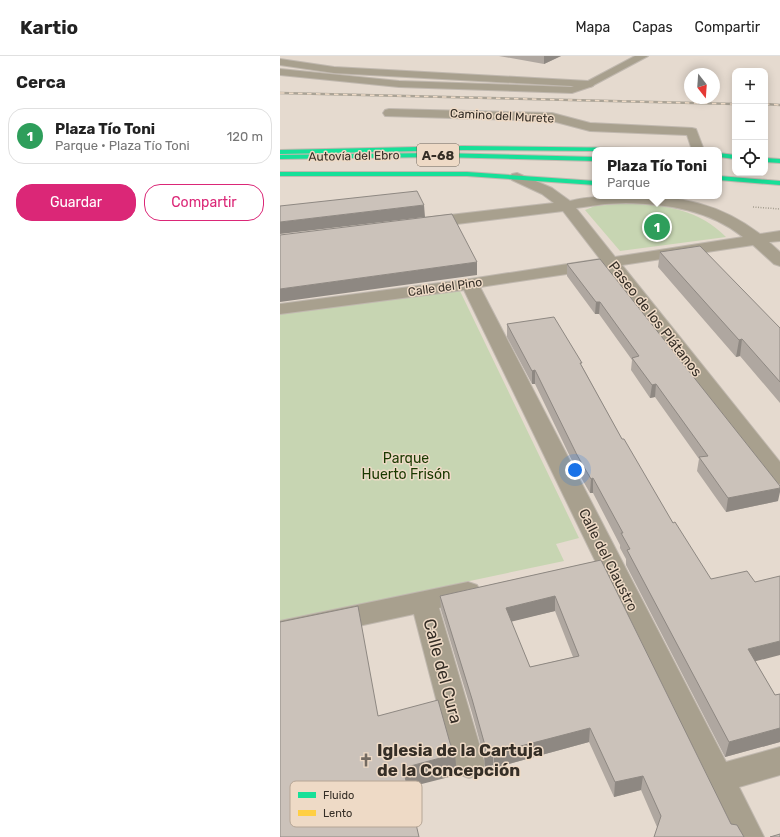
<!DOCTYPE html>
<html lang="es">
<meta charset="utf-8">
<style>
body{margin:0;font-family:Rubik,sans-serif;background:#f6f6f6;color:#222}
.controls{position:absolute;right:12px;top:12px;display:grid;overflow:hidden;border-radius:8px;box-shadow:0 2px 10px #0003}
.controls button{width:36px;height:36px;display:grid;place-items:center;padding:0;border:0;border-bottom:1px solid #e0e0e0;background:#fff;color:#222;font:20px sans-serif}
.compass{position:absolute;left:404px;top:12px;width:36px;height:36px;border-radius:50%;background:#fff;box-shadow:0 2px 10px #0003;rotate:163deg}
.you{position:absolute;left:295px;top:414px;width:14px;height:14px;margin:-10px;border:3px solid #fff;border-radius:50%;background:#1a73e8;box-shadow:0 0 0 6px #1a73e833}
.badge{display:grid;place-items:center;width:26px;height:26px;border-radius:50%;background:#db2777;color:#fff;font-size:13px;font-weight:700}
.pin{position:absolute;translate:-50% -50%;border:2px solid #fff;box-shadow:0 1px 4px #0006}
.popup{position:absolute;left:312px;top:91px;width:130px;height:52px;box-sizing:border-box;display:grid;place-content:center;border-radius:8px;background:#fff;filter:drop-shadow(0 1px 3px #0005);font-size:13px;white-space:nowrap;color:#767676}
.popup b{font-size:15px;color:#222}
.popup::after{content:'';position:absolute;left:50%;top:100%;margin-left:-8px;border:8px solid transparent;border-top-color:#fff}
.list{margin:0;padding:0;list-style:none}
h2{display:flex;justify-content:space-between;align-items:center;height:52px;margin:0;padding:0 16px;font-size:17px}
h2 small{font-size:13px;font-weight:400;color:#767676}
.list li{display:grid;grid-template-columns:26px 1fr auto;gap:12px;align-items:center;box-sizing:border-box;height:56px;margin:0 8px 8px;padding:0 8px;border:1px solid #e0e0e0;border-radius:16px}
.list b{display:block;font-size:15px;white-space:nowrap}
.list p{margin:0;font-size:13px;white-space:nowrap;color:#767676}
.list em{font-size:13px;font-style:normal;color:#767676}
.actions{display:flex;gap:8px;padding:12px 16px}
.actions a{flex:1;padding:9px 0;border:1px solid #db2777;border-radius:16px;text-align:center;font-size:14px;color:#db2777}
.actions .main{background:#db2777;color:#fff}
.icon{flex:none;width:22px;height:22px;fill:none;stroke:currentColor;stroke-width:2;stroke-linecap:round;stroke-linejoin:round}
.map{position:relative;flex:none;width:500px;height:781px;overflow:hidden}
header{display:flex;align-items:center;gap:24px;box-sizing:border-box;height:56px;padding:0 20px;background:#fff;border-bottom:1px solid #e0e0e0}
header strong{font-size:19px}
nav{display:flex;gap:22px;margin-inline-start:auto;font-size:14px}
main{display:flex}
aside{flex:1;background:#fff}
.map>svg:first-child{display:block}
.green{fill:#c7d5b2}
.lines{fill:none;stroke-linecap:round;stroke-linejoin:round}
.lane-casing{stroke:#c0b8af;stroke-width:2}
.street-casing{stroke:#c0b8af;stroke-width:2}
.fast-casing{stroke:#c0b8af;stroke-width:2}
.path{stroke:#a39c8e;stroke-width:1.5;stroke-dasharray:1 1.5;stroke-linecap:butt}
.lane{fill:#a8a08e;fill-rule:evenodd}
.street{fill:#a8a08e;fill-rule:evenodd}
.fast{fill:#16e098;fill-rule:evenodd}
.rail-casing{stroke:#aaa396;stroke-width:2.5}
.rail{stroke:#eedac6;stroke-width:1.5;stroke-dasharray:4.5;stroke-linecap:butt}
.wall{fill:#afa7a0;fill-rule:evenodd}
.shaded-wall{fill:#8e8882}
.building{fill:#cbc2ba;stroke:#8e8882;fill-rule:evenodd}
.labels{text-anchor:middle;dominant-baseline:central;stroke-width:3;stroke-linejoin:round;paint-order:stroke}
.far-street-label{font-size:12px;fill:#352e26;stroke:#eedac6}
.shield{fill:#eedac6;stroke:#6c6256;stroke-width:1}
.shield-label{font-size:13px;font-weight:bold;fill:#352e26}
.street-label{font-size:14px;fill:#352e26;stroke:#eedac6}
.park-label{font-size:14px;fill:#1a3900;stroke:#eedac6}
.near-street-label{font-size:17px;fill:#352e26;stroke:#eedac6}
.near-poi-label{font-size:17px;font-weight:bold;fill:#352e26;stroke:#eedac6;text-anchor:start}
.key{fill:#eedac6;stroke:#b6a696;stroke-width:1}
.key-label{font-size:11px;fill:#352e26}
</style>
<header>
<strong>Kartio</strong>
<nav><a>Mapa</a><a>Capas</a><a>Compartir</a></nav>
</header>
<main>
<aside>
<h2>Cerca<small></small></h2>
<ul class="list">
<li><span class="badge" style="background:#2e9e5b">1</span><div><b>Plaza Tío Toni</b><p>Parque · Plaza Tío Toni</p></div><em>120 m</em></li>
</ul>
<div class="actions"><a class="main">Guardar</a><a>Compartir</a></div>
</aside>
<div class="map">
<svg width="500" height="781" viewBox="0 0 500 781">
<rect width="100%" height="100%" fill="#e5dacf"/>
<path class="green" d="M339,148C379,147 418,152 446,181L340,195L305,154L315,150Z
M179,233L299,482L276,488L284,505L0,565V258Z"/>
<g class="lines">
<g class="lane-casing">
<path id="lane" d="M0,13L119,25L291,31L310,25L314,28L313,30L292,37L119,31L0,19Z"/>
</g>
<g class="street-casing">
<path id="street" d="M355,0H368L310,31L54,17L0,9V3L54,11L308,25Z
M109,53L272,57L310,67L412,72L416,73L424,94H412L407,79L310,75L272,65L105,60L103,57L105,54Z
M237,117L272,132L290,145C310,140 329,140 351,140C401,140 439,147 480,178L500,175V185L489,186L500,196V210L494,208L473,189L342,209L500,406V428L492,426L327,212L200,231L446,706L500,691V719L459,731L484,781H449L184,234L0,258V248L190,223L320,203L283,155L144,172L139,170L136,167L139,164L144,162L274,147L262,138L232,124L230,121L232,118ZM346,147C388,148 429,154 463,181L335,201L296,152L325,148Z
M188,526L197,529L201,536L197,543L159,552L205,708L200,718L189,722L178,718L173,708L134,558L0,587V565Z"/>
</g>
<g class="fast-casing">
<path id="fast" d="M183,90L354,92L357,94H315V95L183,94L0,98V94Z
M158,97L315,101V105L158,101L0,103V99Z
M439,97L455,99V103L439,101Z
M485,102L500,103V107L485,106Z
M0,116H187L315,125V129L187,120H0Z
M439,120L500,125V129L439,124Z"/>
</g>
<path class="path" d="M473,151L500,153"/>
<use href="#lane" class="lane"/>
<use href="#street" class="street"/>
<use href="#fast" class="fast"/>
<g class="rail-casing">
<path id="rail" d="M0,37L455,48
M485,48L500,49"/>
</g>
<use href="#rail" class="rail"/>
</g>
<path class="wall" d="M219,0H281L264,8Z
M380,196L500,272V347L460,300L456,301L378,211Z
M287,208L498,445L446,456L417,415L419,403L375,341L370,342L351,314L352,304L319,258H315L287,220Z
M227,268L302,310L342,383L393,467L475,605L495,639L500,638V686L445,701L346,509V503L340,492V489L313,437H310L296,413L255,328H252L227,281Z
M321,504L451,768L377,771L361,734L334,741L309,686L214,712L213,709L205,711L204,701L192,657L161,554L160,540ZM275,555L293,601L250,611L231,565Z"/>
<path class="shaded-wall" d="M264,0H281L264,8Z
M144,149L145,161L0,178V166Z
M197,206V219L0,246V233Z
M316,246H320L319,258H315Z
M462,283L460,300L456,301L459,284Z
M255,314V328H252V315Z
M376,328L375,341L370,342L372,329Z
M313,422V437H310L311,423Z
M500,432V436L498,445L446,456L448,442Z
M275,540V555L226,567V552Z
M500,585V599L465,608L468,593Z
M310,672L309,686L214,712V697Z
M500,672V686L445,701L449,686Z
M213,695V709L205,711L204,697Z
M175,698L177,719L126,732L123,712Z
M363,720L361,734L334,741L335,726Z"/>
<path class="building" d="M137,135L144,149L0,166V150Z
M172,158L197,206L0,233V179Z
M420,190L500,272V326L462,283L459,284L380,196Z
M320,203L500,430V432L448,442L419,401L428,400L376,328L372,329L352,302L359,300L320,246H316L287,208Z
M274,261L302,307H300L342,383H344L393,467L395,466L431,523L467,515L475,526L500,520V585L468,593L495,639L500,638V672L449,686L347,494L350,493L341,477H343L313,422L311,423L297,399L255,314L252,315L227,268Z
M321,504L451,768L457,769L464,781H374L381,760L363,720L335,726L310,672L214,697L213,695L204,697L206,693L192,643L160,540ZM275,540L299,600L250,611L226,552Z
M78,550L98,660L158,644L170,687L175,698L123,712L139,781H0V566Z
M500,778V781H490Z"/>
<defs>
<g id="church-bare" transform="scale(1.08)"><path d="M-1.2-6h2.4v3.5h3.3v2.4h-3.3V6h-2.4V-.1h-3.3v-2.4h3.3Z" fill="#736a61" stroke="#eedac6" stroke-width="2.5" paint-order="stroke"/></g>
</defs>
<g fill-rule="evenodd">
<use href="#church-bare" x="86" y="704"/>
</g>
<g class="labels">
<g class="far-street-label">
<text transform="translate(222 60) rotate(3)">Camino del Murete</text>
<text transform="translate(74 100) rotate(-1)">Autovía del Ebro</text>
<text transform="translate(165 231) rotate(-8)">Calle del Pino</text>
</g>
<rect class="shield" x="137" y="88" width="42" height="22" rx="3"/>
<g class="shield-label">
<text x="158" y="99">A-68</text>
</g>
<g class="street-label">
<text transform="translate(375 263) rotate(52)">Paseo de los Plátanos</text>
<text transform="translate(328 504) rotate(63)">Calle del Claustro</text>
</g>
<g class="park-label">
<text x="126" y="402">Parque<tspan x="126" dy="16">Huerto Frisón</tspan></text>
</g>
<g class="near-street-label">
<text transform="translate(163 615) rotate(75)">Calle del Cura</text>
</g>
<g class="near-poi-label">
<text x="97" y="694">Iglesia de la Cartuja<tspan x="97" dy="20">de la Concepción</tspan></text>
</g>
</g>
<rect x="10" y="725" width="132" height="46" rx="6" class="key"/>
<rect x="18" y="736" width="18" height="6" fill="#16e098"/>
<rect x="18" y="754" width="18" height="6" fill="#ffcf43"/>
<g class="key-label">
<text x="43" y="743">Fluido</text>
<text x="43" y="761">Lento</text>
</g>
</svg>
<div class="controls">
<button>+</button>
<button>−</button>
<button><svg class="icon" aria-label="locate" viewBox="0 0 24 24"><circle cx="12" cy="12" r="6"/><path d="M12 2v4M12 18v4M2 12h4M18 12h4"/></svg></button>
</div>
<svg class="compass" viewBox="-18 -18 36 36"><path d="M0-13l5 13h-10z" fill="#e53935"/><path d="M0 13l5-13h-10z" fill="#767676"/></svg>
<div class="you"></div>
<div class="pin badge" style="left:377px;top:171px;background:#2e9e5b">1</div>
<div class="popup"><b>Plaza Tío Toni</b>Parque</div>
</div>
</main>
